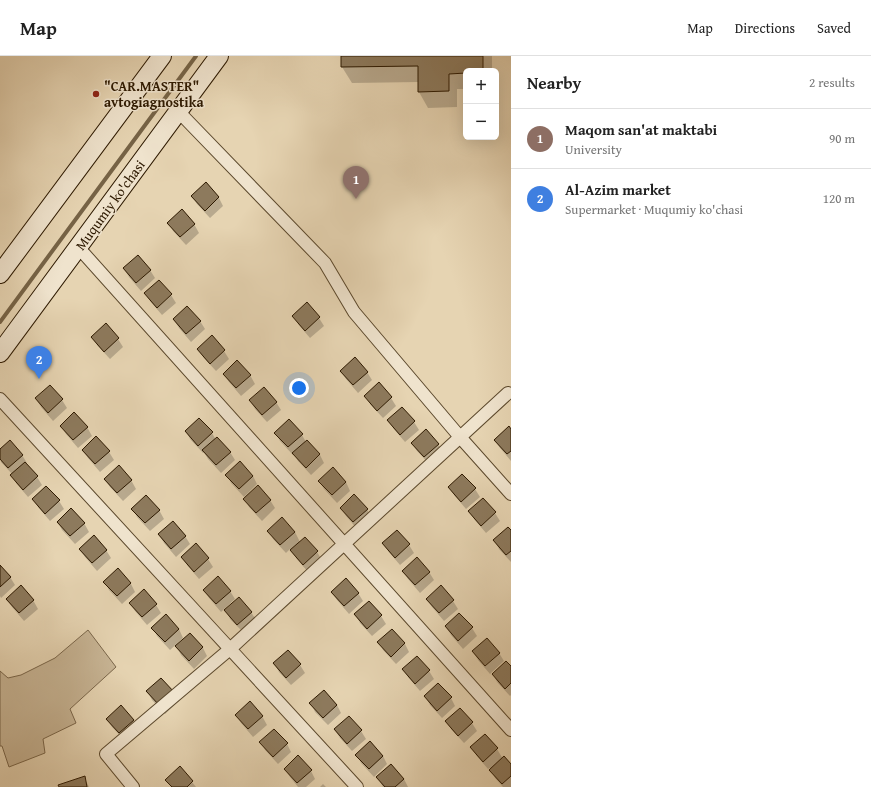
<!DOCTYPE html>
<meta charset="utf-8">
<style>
body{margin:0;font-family:"Gentium Book Plus",serif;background:#f2f2f2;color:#222}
.controls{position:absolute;right:12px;top:12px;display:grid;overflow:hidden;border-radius:6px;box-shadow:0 4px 16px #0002}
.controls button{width:36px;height:36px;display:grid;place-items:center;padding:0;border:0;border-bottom:1px solid #e0e0e0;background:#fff;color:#222;font:20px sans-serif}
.you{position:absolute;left:299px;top:332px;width:14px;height:14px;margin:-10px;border:3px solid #fff;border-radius:50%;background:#1a73e8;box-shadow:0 0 0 6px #1a73e833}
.badge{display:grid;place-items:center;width:26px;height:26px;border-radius:50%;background:#0f766e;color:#fff;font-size:13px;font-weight:700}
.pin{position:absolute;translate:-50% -33px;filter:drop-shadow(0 1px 2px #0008)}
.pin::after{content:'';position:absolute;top:21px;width:14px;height:12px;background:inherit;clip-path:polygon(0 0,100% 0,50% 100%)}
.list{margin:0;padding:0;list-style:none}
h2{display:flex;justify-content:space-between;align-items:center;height:52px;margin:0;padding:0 16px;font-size:17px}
h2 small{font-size:13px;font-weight:400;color:#767676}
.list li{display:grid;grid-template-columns:26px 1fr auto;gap:12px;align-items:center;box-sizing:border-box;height:60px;padding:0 16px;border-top:1px solid #e0e0e0}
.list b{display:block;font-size:15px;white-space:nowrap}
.list p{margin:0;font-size:13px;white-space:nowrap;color:#767676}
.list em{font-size:13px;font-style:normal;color:#767676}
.map{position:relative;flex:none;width:511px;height:731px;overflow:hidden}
header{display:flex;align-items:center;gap:24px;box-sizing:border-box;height:56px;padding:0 20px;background:#fff;border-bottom:1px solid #e0e0e0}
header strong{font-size:19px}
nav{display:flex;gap:22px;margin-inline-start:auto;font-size:14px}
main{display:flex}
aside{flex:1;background:#fff}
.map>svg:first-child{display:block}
.green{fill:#c7b494;stroke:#7a664a}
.shadow{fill:#0003}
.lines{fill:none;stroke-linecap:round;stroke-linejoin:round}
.stream{stroke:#766346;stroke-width:4}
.building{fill:#8d7a5d;stroke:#2d1900}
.street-casing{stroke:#5b482c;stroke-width:14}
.secondary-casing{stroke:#2d1900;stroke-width:20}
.street{stroke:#efe3cd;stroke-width:12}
.secondary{stroke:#efe3cd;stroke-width:18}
.poi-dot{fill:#8f2418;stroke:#efe3cd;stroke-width:1.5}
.labels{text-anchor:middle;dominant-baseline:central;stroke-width:3;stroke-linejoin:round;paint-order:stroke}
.poi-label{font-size:14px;font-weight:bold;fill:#2d1900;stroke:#efe3cd;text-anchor:start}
.street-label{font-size:14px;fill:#2d1900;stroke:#efe3cd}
</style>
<header>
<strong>Map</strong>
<nav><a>Map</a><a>Directions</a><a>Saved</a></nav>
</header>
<main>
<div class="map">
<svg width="511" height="731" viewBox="0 0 511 731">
<rect width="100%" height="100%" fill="#e6d4b2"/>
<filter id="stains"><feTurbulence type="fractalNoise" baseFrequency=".005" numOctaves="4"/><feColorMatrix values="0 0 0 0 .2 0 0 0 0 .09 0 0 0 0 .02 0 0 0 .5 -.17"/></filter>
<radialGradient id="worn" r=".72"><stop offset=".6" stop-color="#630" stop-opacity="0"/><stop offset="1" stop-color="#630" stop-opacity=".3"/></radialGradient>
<path class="green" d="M88,574L116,611L70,653L76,667L43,683L45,697L9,711L2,690H0V615L8,622L21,619L55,602Z"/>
<path class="shadow" d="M342,0H492V15H466V33H457V51L428,52L419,36V26L352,27L342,11Z
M206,128L219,142L223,150L210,162L197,148L192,140Z
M182,155L194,168L199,177L186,189L173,175L169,167Z
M124,213L150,214L155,222L141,235L129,221Z
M145,237L171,239L176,247L162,259L150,245Z
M293,260L319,262L324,270L310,282L298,268Z
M174,264L200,265L205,273L191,286L179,272Z
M106,269L118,283L123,291L110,303L97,289L92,281Z
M212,281L224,295L229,303L216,315L203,301L198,293Z
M341,315L367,316L372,324L358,337L346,323Z
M224,318L250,319L255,328L241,340L229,326Z
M379,328L391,342L396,350L383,362L370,348L366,340Z
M50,330L62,344L67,352L53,365L41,351L36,343Z
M250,345L276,346L281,354L267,366L255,353Z
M388,364L414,366L419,374L405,386L393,372Z
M61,370L87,371L92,380L78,392L66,378Z
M511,374V405L500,392L495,384Z
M186,375L212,377L216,384L230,396L235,404L221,417L208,403L204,396L203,397L190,383Z
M276,377L302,379L306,386L307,385L320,399L324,407L311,419L298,405L294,398L293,399L280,385Z
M412,387L438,388L443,396L430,409L417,395Z
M0,394L22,399L27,407L26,408L37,421L42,429L28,441L16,427L11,419L12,418L1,406Z
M83,394L109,396L114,404L100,416L88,402Z
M119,411L131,424L136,433L123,445L110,431L105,423Z
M333,413L346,426L350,435L337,447L324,433L319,425Z
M227,419L253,420L257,428L244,441L231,427Z
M449,431L475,433L480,441L466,453L454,439Z
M33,443L59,445L64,453L50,465L38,451Z
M245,443L270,444L275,452L262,465L249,451Z
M341,452L367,453L371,461L358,474L346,460Z
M133,453L159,454L164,463L150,475L137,461Z
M469,455L495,457L500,465L486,477L474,463Z
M282,463L295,476L300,486L305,482L317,496L322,504L308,516L296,502L290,493L286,497L273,483L269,475Z
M58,466L84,467L89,476L75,488L62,474Z
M397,475L409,489L414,497L400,509L388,495L383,487Z
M511,476V506L499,493L494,484Z
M159,479L185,480L190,488L176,501L164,487Z
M80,493L106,494L111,502L97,515L85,501Z
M182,501L208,503L213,511L199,523L187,509Z
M0,510L10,521L15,529L1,542L0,540Z
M118,514L131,528L135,536L122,548L109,534L105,526Z
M403,515L429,516L434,524L420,537L408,523Z
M204,534L230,535L235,543L221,556L209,542Z
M332,536L358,537L363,545L349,558L337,544Z
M7,543L33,544L38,553L24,565L12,551Z
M427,543L453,545L458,553L444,565L432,551Z
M369,546L381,560L386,568L372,580L360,567L355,558Z
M130,547L156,549L161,557L147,569L135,555Z
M226,555L251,556L256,564L243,576L230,563Z
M459,558L472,572L477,580L463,593L451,579L446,571Z
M166,560L179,573L183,582L170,594L157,580L153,572Z
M392,574L405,588L409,596L396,608L383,594L379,586Z
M190,578L203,592L207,600L194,613L181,599L177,591Z
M473,596L499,597L504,605L490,618L478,604Z
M274,607L300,609L305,617L291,629L279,616Z
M511,611V639L510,640L497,626L493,618Z
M403,613L429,615L434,623L420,635L408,621Z
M148,636L174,637L179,645L165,658L152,644Z
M425,640L451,642L455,650L442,662L430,649Z
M311,647L337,649L341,657L328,669L315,656Z
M460,653L472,667L477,675L464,687L451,673L446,665Z
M236,659L262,660L267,669L253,681L241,667Z
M107,663L133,664L138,672L125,685L112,671Z
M335,674L361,675L366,683L352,695L340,682Z
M485,679L497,693L503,703L511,709V731H503L495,722L490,712L488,713L476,699L471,691Z
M261,686L287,688L291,696L278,708L265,694Z
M357,699L383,700L387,708L374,721L361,707Z
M180,712L192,726L196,731H171L167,724Z
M285,713L311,715L315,723L306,731H298L290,721Z
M84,721L89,731H60Z
M378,722L404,723L408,731H383Z
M323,728L326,731H320Z"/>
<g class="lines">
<path class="stream" d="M0,266L196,0"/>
</g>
<path class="building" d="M341,0H483V15H466V17L449,18V35L418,36V10L341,11Z
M206,126L219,141L205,155L191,140Z
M182,153L195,168L180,181L167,167Z
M138,199L151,214L136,227L123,212Z
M159,224L172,238L157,252L144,237Z
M307,246L320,261L305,275L292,260Z
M187,250L201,265L186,278L173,263Z
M106,267L119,282L104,296L91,281Z
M212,279L225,294L210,308L197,293Z
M355,301L368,316L353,329L340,315Z
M237,304L251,319L236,332L223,318Z
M379,326L392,341L377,355L364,340Z
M50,329L63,343L48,357L35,342Z
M264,331L277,346L262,359L249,344Z
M402,351L415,365L400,379L387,364Z
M74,356L88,371L73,384L60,370Z
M199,362L213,376L198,390L185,375Z
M289,363L303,378L288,391L274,377Z
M509,370L511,373V395L507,398L494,384Z
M426,373L439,388L424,401L411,387Z
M96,380L110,395L95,408L82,394Z
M217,381L231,396L216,409L202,394Z
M10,384L23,399L8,412L0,403V393Z
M307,384L320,398L306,412L292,397Z
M240,405L253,420L239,433L225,419Z
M25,406L38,420L23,434L10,419Z
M119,409L132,424L117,437L104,423Z
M333,411L346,426L332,439L318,425Z
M462,418L476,432L461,446L448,431Z
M258,429L271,444L256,457L243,443Z
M46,430L60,444L45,458L32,443Z
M354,438L368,453L353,466L340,452Z
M146,439L160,454L145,467L131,453Z
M483,442L496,456L481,470L468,455Z
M71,452L85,467L70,480L57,466Z
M282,461L295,476L280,489L267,475Z
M173,465L186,480L171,493L158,478Z
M508,471L511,474V495L506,499L493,484Z
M397,474L410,488L395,502L382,487Z
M94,479L107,494L92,507L79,493Z
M305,481L318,495L303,509L290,494Z
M196,487L209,502L194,516L181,501Z
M417,501L430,516L415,529L402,515Z
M0,509L11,521L0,531Z
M118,512L131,527L117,540L103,526Z
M218,520L231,535L216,548L203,534Z
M346,522L359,537L344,550L331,536Z
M21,529L34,544L19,557L6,543Z
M441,529L454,544L439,557L426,543Z
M144,533L157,548L142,561L129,547Z
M239,541L252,556L237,569L224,554Z
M369,545L382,559L367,573L354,558Z
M459,557L473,571L458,585L445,570Z
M166,558L179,573L165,586L151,572Z
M392,573L405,587L391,601L377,586Z
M190,577L203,591L189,605L175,590Z
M487,582L500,597L485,610L472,595Z
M288,594L301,608L286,622L273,607Z
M417,600L430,614L415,628L402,613Z
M506,605L511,610V627L505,633L492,618Z
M161,622L175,637L160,650L146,635Z
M438,627L452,641L437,655L424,640Z
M324,634L337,649L323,662L309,647Z
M250,645L263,660L248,673L235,659Z
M121,649L134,664L119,677L106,663Z
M460,652L473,666L458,680L445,665Z
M349,660L362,674L347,688L334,673Z
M274,673L288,687L273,701L259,686Z
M485,678L498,692L483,706L470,691Z
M370,685L383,700L369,713L355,699Z
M298,699L312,714L297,727L284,713Z
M504,700L511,708V720L502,728L489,714Z
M391,708L404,723L395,731H385L376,721Z
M180,710L193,725L187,731H172L165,724Z
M85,720L87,731H59L58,729Z"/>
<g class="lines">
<g class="street-casing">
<path id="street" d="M178,55L325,207L354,256L460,381L511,438
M78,191L511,674
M0,343L357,731
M133,731L106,698L230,593L508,337"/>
</g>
<g class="secondary-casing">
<path id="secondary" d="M0,218L162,0
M0,297L219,0"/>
</g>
<use href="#street" class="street"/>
<use href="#secondary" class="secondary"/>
</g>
<circle class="poi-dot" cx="96" cy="38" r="4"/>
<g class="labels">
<g class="poi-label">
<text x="104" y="30">"CAR.MASTER"<tspan x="104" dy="16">avtogiagnostika</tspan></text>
</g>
<g class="street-label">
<text transform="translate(110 149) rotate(-54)">Muqumiy ko'chasi</text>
</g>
</g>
<rect width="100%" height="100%" filter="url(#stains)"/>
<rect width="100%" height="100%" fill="url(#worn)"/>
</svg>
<div class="controls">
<button>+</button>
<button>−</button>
</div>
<div class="you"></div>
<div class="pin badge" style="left:356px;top:143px;background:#8d6e63">1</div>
<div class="pin badge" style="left:39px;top:323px;background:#3f7fe0">2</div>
</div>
<aside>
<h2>Nearby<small>2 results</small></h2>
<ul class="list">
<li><span class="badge" style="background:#8d6e63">1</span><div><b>Maqom san'at maktabi</b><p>University</p></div><em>90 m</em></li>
<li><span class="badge" style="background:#3f7fe0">2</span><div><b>Al-Azim market</b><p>Supermarket · Muqumiy ko'chasi</p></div><em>120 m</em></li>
</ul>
</aside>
</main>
